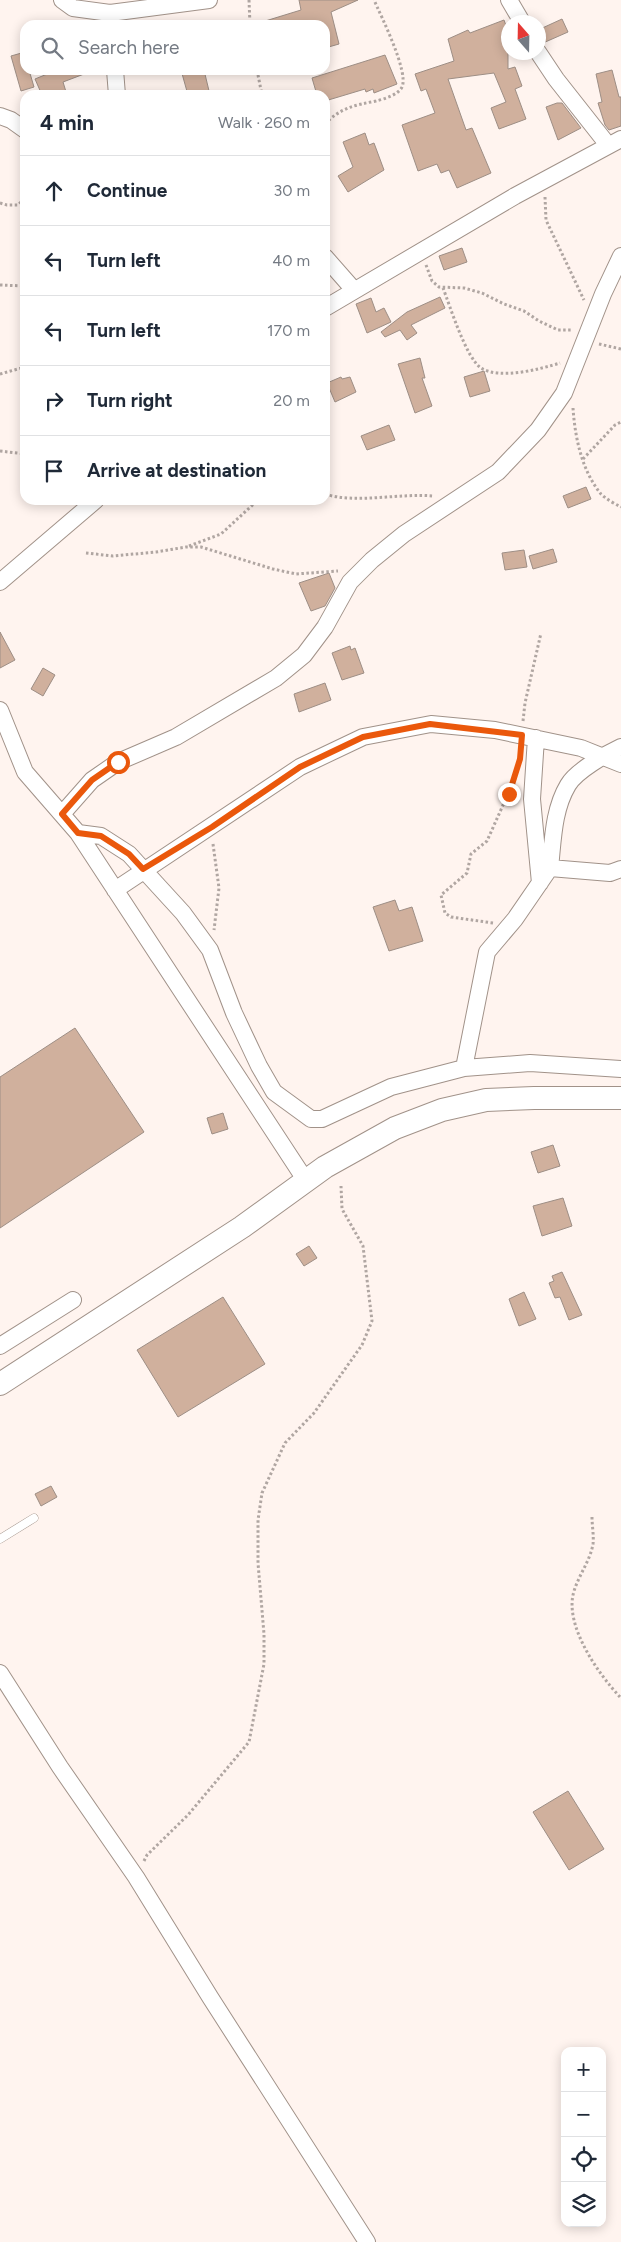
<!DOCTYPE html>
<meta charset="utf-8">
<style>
body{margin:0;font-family:Figtree,sans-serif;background:#f2f2f3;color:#1f2937}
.controls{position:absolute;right:15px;bottom:15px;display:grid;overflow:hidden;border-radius:10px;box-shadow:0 2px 12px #0003}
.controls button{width:45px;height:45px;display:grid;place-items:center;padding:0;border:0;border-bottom:1px solid #e0e1e3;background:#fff;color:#1f2937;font:25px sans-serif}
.compass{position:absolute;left:501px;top:15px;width:45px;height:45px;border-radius:50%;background:#fff;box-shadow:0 2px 12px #0003;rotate:340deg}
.stop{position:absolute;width:15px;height:15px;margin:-11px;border:4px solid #ea580c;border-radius:50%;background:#fff}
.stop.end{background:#ea580c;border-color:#fff;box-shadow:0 1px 5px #0008}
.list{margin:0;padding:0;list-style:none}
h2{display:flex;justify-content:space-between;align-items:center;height:65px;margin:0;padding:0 20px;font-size:21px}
h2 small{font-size:16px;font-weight:400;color:#747a83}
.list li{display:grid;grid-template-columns:32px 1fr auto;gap:15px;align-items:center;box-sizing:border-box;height:70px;padding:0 20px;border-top:1px solid #e0e1e3}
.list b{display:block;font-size:19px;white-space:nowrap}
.list em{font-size:16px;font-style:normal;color:#747a83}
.icon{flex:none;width:28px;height:28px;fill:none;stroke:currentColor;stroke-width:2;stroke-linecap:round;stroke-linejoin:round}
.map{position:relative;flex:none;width:621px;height:2242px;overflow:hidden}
.search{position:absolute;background:#fff;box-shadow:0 2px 12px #0003;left:20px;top:20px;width:310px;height:55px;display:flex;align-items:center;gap:12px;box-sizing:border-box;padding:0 18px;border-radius:15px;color:#747a83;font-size:19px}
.panel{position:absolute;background:#fff;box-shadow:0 2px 12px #0003;left:20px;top:90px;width:310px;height:415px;border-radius:15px}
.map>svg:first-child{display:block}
.building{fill:#d0b09d;stroke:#9d8e85}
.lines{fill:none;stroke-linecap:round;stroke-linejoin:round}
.lane-casing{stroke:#a19289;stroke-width:9}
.street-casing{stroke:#a19289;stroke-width:18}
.secondary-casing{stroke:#a19289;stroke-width:24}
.path{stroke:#b0a6a2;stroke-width:3;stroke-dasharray:2.5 2.5;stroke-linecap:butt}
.lane{stroke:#fff;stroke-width:8}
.street{stroke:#fff;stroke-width:16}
.secondary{stroke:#fff;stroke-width:22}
.route{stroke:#ea580c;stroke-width:6}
</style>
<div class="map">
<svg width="621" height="2242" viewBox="0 0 621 2242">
<rect width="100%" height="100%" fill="#fff4ef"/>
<path class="building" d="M299,0H358L331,12L339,44L325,48V25H262V22L301,10Z
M562,19L568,32L543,43L538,42V30Z
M504,20L508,31V69L515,67L522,86L515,89L526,119L499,129L491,108L506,102L494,73L448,79L466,130L472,128L491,173L457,188L449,170L441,173L437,164L418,171L402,125L435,113L426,89L421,91L415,74L454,61L448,39L468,30L470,33Z
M25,52V70H29L34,87L21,91L11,56Z
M385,55L397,84L374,93L373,89L366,92L365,89L325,101V95H317L312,78Z
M57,70H92V71L63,82L67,95H42L35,79Z
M181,70H204L210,95H188Z
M612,70L619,97H621V126L609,130L605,125L598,103L602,102L596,74Z
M557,103H562L581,128L558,140L546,107Z
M365,133L369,145L374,143L384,170L348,192L338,176L353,167L343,142Z
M462,248L467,262L444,270L439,256Z
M440,297L445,308L411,325L417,333L407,340L400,330L385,337L381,332L407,312Z
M371,298L376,312L384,308L391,322L367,333L356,304Z
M420,358L425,378H422L432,406L415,413L398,364Z
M484,371L490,391L470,397L464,377Z
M341,377L342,379L350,377L356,392L335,402L327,383Z
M389,425L395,440L367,450L361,436Z
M586,487L591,499L568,508L563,496Z
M553,549L557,562L533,569L529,556Z
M524,550L527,567L505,570L502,553Z
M329,573L335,588L325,606L311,611L299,583Z
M0,632L15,660L0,668Z
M350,646L351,650L355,648L364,673L342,680L332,653Z
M43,668L55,675L43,696L31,689Z
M325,683L331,700L299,712L294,694Z
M395,900L399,911L412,907L423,941L389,951L373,907Z
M75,1028L144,1132L0,1228V1077Z
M223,1113L228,1129L212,1134L207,1118Z
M553,1145L560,1166L538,1173L531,1152Z
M563,1198L572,1226L542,1236L533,1206Z
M309,1246L317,1258L304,1266L296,1254Z
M562,1272L582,1315L569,1320L560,1297L555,1298L549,1283L554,1281L552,1276Z
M524,1292L536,1319L519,1326L509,1299Z
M223,1297L265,1364L178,1417L137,1350Z
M51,1486L57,1497L41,1506L35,1494Z
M568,1791L604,1849L569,1870L533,1812Z"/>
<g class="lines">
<g class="lane-casing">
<path id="lane" d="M0,1539L34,1518"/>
</g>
<g class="street-casing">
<path id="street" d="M62,0L73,8L110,13L209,0
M509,0L522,22
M538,52L556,79L608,145
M115,70L117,95
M0,116L11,120L25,130
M325,257L354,290
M325,308L515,196L621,139
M0,582L96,500
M0,710L25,772L78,833L306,1181
M536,738L532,799L540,883
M62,814L92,780L118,762L176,737L276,678L304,655L325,627L350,582L372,560L404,534L498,472L538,430L564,393L603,294L621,256
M78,833L101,836L129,854L183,913L210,950L234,1013L259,1066L274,1092L311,1119H322L391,1087L464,1068L487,952L515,919L550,868L610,873L621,869
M550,868C553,841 553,810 568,785C576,771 606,754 621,747
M115,890L300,767L363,737L431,724L495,730L581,748L621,764
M464,1068L530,1063L621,1069
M0,1346L73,1300
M0,1673L60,1767L136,1877L210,1997L367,2242"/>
</g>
<g class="secondary-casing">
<path id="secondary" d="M0,1384L242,1227L325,1167L395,1128L442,1110L486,1100L534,1098H621"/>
</g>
<path class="path" d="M249,0L250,25
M257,70L262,95
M325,124C340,108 355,105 376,101C384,99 398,95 402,87C409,72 381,16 374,0
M545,197L546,220L584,300
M0,203L7,205H18L25,198
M426,265L432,281L439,287L464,288L482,293L504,304L524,311L539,321L558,330H572
M0,285L25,286
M443,288C450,306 466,358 481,368C500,380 540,369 560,363
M599,344L621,349
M0,374L25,367
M325,397L327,405L325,419
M573,408C575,438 582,471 601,494C606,499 615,504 621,507
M0,451L25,454
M583,459L615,425L621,422
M325,494C356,504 399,493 433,496
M189,546L221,534L258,500
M86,553L113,556L156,552L186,547H201L273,569L296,574L338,571
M523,721L525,703L541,633
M213,844L219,888L214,930
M493,923L451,917L445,913L441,895L467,873L471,854L487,841L516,776
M592,1517C592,1526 594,1536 593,1544C590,1562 577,1577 573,1595C566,1628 599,1675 621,1698
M144,1861L147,1855L188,1815L249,1742L264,1664V1634L258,1563V1520L262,1493L285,1443L314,1413L362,1345L372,1321L363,1246L342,1209L341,1186"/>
<use href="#lane" class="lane"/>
<use href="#street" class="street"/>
<use href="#secondary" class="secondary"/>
</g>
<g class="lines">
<path class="route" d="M118,762L92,780L62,814L78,833L101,836L129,854L143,869L212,827L300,767L363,737L430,724L522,735L520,759L509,794"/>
</g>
</svg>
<div class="controls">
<button>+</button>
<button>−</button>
<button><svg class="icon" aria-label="locate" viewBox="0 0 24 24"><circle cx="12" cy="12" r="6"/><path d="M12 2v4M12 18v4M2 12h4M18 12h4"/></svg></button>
<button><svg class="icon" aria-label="layers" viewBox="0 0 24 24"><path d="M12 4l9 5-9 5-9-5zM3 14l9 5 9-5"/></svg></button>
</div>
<svg class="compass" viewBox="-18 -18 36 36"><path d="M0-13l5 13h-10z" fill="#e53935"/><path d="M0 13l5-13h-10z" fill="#747a83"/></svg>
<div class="stop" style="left:118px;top:762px"></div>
<div class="stop end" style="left:509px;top:794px"></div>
<div class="search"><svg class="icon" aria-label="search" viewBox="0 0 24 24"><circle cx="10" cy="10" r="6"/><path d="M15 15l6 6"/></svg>Search here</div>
<section class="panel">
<h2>4 min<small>Walk · 260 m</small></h2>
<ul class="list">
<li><svg class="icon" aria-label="ahead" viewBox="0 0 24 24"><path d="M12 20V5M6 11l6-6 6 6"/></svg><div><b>Continue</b></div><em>30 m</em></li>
<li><svg class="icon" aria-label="left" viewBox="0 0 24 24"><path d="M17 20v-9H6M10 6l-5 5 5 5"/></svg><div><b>Turn left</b></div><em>40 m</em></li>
<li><svg class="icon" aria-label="left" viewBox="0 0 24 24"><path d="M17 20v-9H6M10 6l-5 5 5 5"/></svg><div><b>Turn left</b></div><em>170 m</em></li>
<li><svg class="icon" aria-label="right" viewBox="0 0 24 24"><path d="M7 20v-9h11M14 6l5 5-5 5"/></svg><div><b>Turn right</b></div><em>20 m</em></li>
<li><svg class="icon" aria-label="arrive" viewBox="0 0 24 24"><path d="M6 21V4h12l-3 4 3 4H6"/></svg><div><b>Arrive at destination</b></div></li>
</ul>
</section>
</div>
